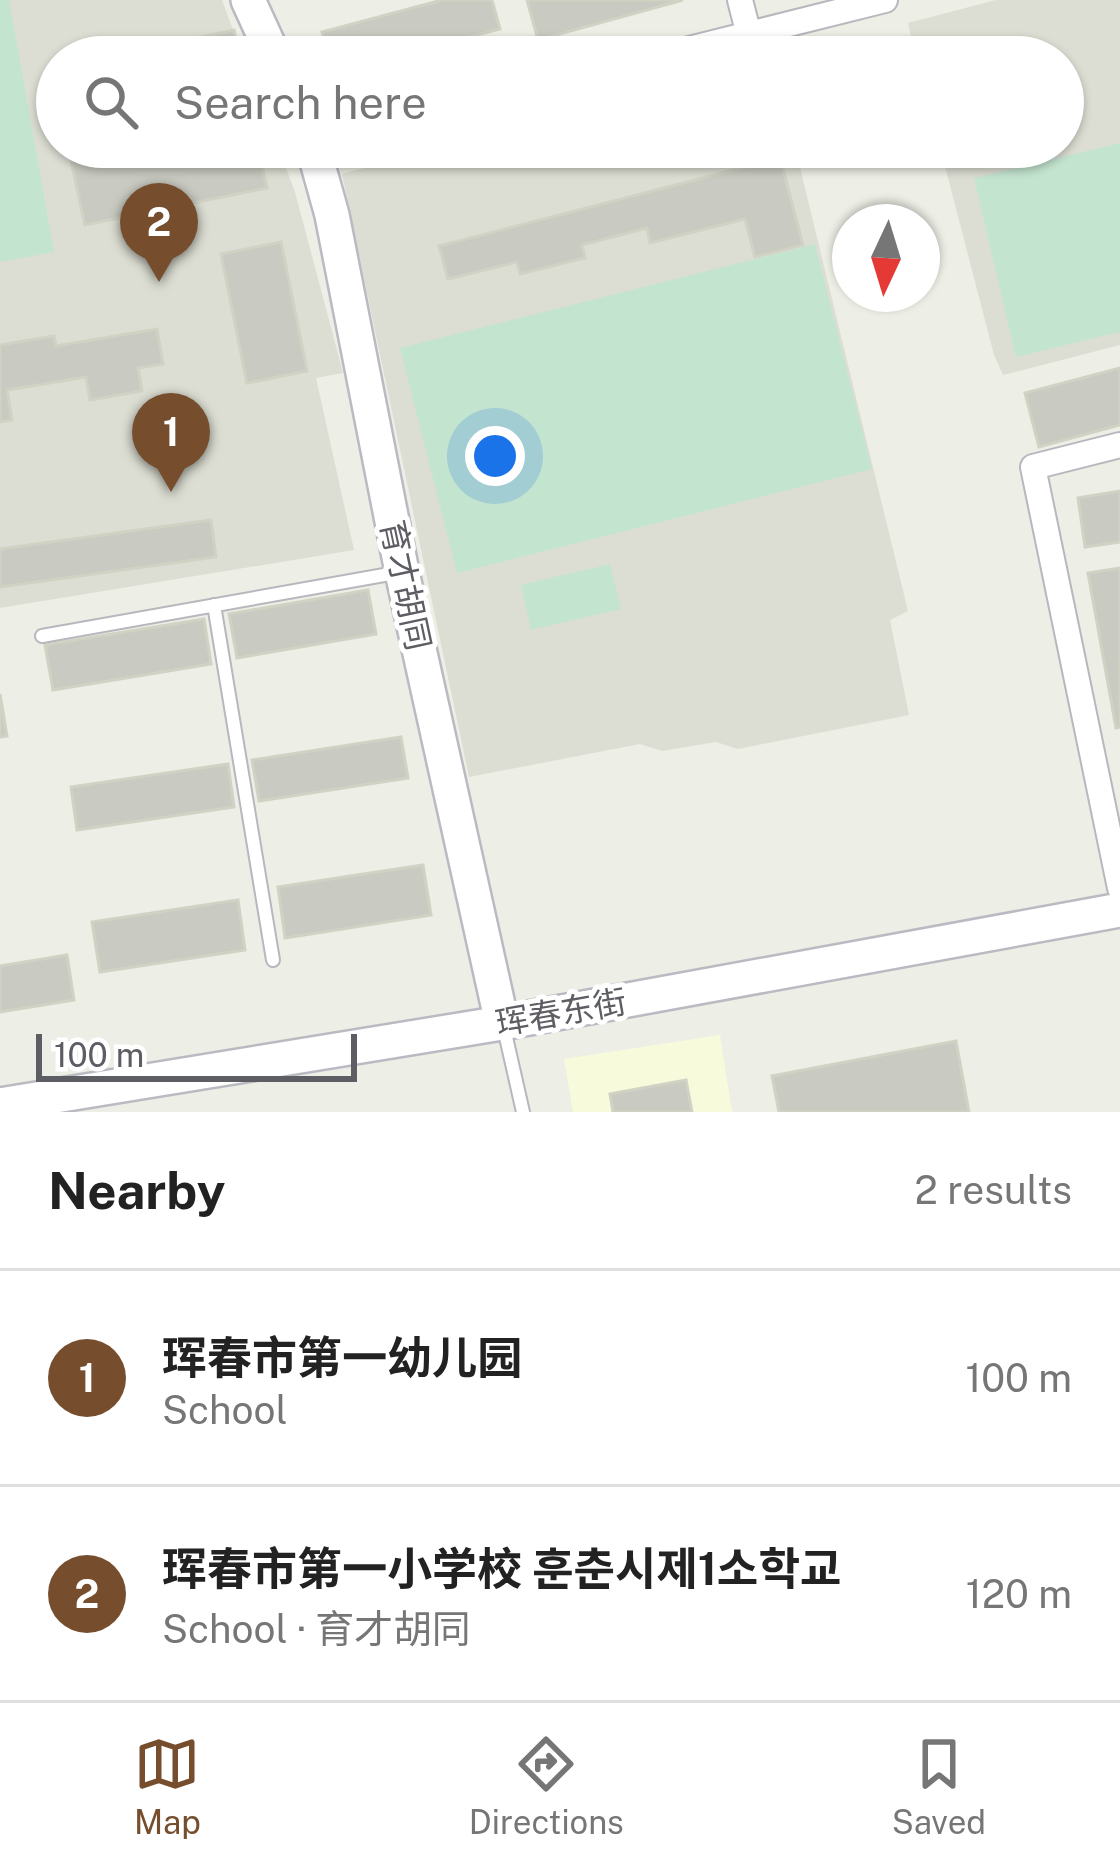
<!DOCTYPE html>
<meta charset="utf-8">
<style>
body{margin:0;font-family:"Public Sans","Noto Sans SC","Noto Sans KR",sans-serif;background:#f2f2f2;color:#222}
.compass{position:absolute;left:832px;top:204px;width:108px;height:108px;border-radius:50%;background:#fff;box-shadow:0 3px 9px #0004;rotate:184deg}
.scale{position:absolute;left:36px;bottom:30px;width:321px;box-sizing:border-box;padding-left:12px;border:6px solid #5d5d64;border-top:0;font-size:33px;line-height:42px;white-space:nowrap;color:#5d5d64;-webkit-text-stroke:9px #fff;paint-order:stroke}
.you{position:absolute;left:495px;top:456px;width:42px;height:42px;margin:-30px;border:9px solid #fff;border-radius:50%;background:#1a73e8;box-shadow:0 0 0 18px #1a73e833}
.badge{display:grid;place-items:center;width:78px;height:78px;border-radius:50%;background:#764e2e;color:#fff;font-size:39px;font-weight:700}
.pin{position:absolute;translate:-50% -99px;filter:drop-shadow(0 3px 6px #0008)}
.pin::after{content:'';position:absolute;top:63px;width:42px;height:36px;background:inherit;clip-path:polygon(0 0,100% 0,50% 100%)}
.list{margin:0;padding:0;list-style:none}
h2{display:flex;justify-content:space-between;align-items:center;height:156px;margin:0;padding:0 48px;font-size:51px}
h2 small{font-size:39px;font-weight:400;color:#767676}
.list li{display:grid;grid-template-columns:78px 1fr auto;gap:36px;align-items:center;box-sizing:border-box;height:216px;padding:0 48px;border-top:3px solid #e0e0e0}
.list b{display:block;font-size:45px;white-space:nowrap}
.list p{margin:0;font-size:39px;white-space:nowrap;color:#767676}
.list em{font-size:39px;font-style:normal;color:#767676}
.icon{flex:none;width:66px;height:66px;fill:none;stroke:currentColor;stroke-width:2;stroke-linecap:round;stroke-linejoin:round}
.map{position:relative;flex:none;width:1120px;height:1112px;overflow:hidden}
.search{position:absolute;background:#fff;box-shadow:0 3px 9px #0004;left:36px;right:36px;top:36px;height:132px;display:flex;align-items:center;gap:30px;box-sizing:border-box;padding:0 42px;border-radius:66px;color:#767676;font-size:45px}
.sheet{height:588px;background:#fff}
nav{display:flex;justify-content:space-around;align-items:center;box-sizing:border-box;height:168px;border-top:3px solid #e0e0e0;background:#fff;font-size:33px;color:#767676}
nav a{display:grid;justify-items:center;gap:6px}
nav .on{color:#764e2e}
.map>svg:first-child{display:block}
.commercial{fill:#f7fbdc}
.education{fill:#dcded3}
.green{fill:#c3e4cf}
.building{fill:#c9cac1;stroke:#d1d2c4;stroke-width:3}
.lines{fill:none;stroke-linecap:round;stroke-linejoin:round}
.lane-casing{stroke:#b7b7be;stroke-width:16}
.street-casing{stroke:#b7b7be;stroke-width:28}
.secondary-casing{stroke:#babac2;stroke-width:38}
.lane{stroke:#fff;stroke-width:12}
.street{stroke:#fff;stroke-width:24}
.secondary{stroke:#fff;stroke-width:33}
.labels{text-anchor:middle;dominant-baseline:central;stroke-width:10;stroke-linejoin:round;paint-order:stroke}
.street-label{font-size:33px;fill:#5d5d64;stroke:#fff}
</style>
<div class="map">
<svg width="1120" height="1112" viewBox="0 0 1120 1112">
<rect width="100%" height="100%" fill="#edeee5"/>
<path class="commercial" d="M720,1035L732,1112H573L564,1059Z"/>
<path class="education" d="M0,0H222L243,57H57V147H278L295,192L343,373L316,378L354,550L0,608Z
M996,0H1120V345L1003,375L994,355L940,147H1063V57H916L908,23Z
M439,147H795L908,611L890,620L909,715L738,749L716,742L662,751L640,744L469,777L342,174Z"/>
<path class="green" d="M0,0H9L54,252L0,262Z
M1120,143V332L1016,357L974,178Z
M815,244L872,469L457,573L400,348Z
M610,564L621,609L531,630L521,585Z"/>
<path class="building" d="M442,0H492L500,29L394,57H329L322,32Z
M527,0H683L538,40Z
M234,30L239,57H103Z
M68,147H258L267,188L85,225Z
M780,158L803,245L755,257L745,219L650,243L647,228L582,245L585,258L520,274L517,262L448,279L439,246Z
M281,242L307,371L247,383L221,254Z
M157,329L163,364L138,368L142,391L90,400L86,377L7,390L12,420L0,422V345L54,336L56,346Z
M1120,368V425L1039,447L1025,393Z
M1120,491V542L1085,547L1078,498Z
M211,520L216,557L0,587V549Z
M1120,568V727L1116,728L1088,573Z
M368,590L376,634L237,658L229,614Z
M204,619L211,664L53,690L45,645Z
M0,694L7,736L0,737Z
M401,737L408,778L259,801L252,760Z
M228,764L234,807L77,830L71,787Z
M423,865L431,915L285,938L278,887Z
M238,900L245,950L100,972L92,922Z
M67,955L74,1000L0,1012V966Z
M956,1041L969,1112H779L772,1076Z
M686,1080L692,1112H613L610,1094Z"/>
<g class="lines">
<g class="lane-casing">
<path id="lane" d="M214,605L273,960
M42,636L401,572
M503,1024L523,1112"/>
</g>
<g class="street-casing">
<path id="street" d="M740,0L749,35
M657,57L885,0
M1120,445L1033,467L1120,888"/>
</g>
<g class="secondary-casing">
<path id="secondary" d="M248,0L274,57
M313,147L332,215L402,572L502,1023
M0,1105L502,1023L1120,910"/>
</g>
<use href="#lane" class="lane"/>
<use href="#street" class="street"/>
<use href="#secondary" class="secondary"/>
</g>
<g class="labels">
<g class="street-label">
<text transform="translate(406 585) rotate(78)">育才胡同</text>
<text transform="translate(561 1012) rotate(-10)">珲春东街</text>
</g>
</g>
</svg>
<svg class="compass" viewBox="-18 -18 36 36"><path d="M0-13l5 13h-10z" fill="#e53935"/><path d="M0 13l5-13h-10z" fill="#767676"/></svg>
<div class="scale">100 m</div>
<div class="you"></div>
<div class="pin badge" style="left:171px;top:492px">1</div>
<div class="pin badge" style="left:159px;top:282px">2</div>
<div class="search"><svg class="icon" aria-label="search" viewBox="0 0 24 24"><circle cx="10" cy="10" r="6"/><path d="M15 15l6 6"/></svg>Search here</div>
</div>
<section class="sheet">
<h2>Nearby<small>2 results</small></h2>
<ul class="list">
<li><span class="badge">1</span><div><b>珲春市第一幼儿园</b><p>School</p></div><em>100 m</em></li>
<li><span class="badge">2</span><div><b>珲春市第一小学校 훈춘시제1소학교</b><p>School · 育才胡同</p></div><em>120 m</em></li>
</ul>
</section>
<nav>
<a class="on"><svg class="icon" aria-label="map" viewBox="0 0 24 24"><path d="M3 6l6-2 6 2 6-2v14l-6 2-6-2-6 2zM9 4v14M15 6v14"/></svg>Map</a>
<a><svg class="icon" aria-label="directions" viewBox="0 0 24 24"><path d="M12 3l9 9-9 9-9-9zM9 14v-3h6M13 9l2 2-2 2"/></svg>Directions</a>
<a><svg class="icon" aria-label="saved" viewBox="0 0 24 24"><path d="M7 4h10v16l-5-4-5 4z"/></svg>Saved</a>
</nav>
